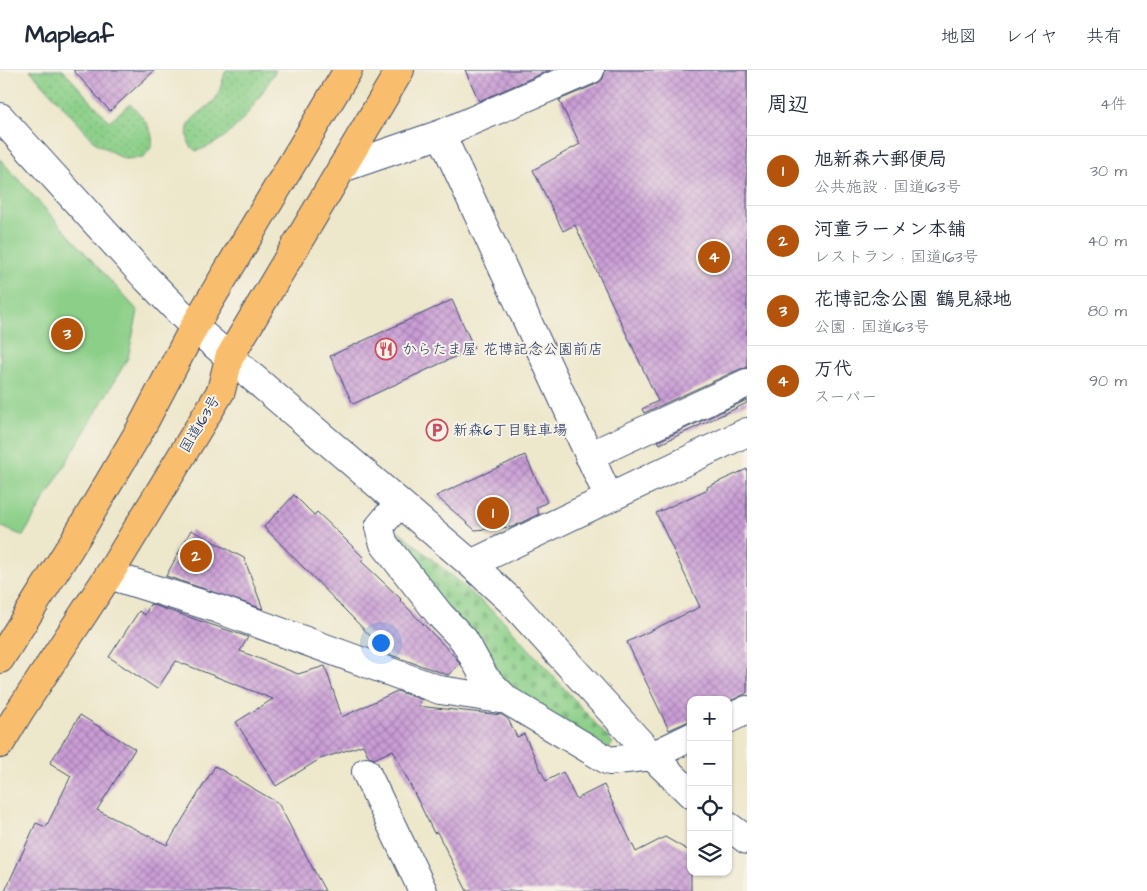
<!DOCTYPE html>
<html lang="ja">
<meta charset="utf-8">
<style>
body{margin:0;font-family:"Architects Daughter","Klee One",sans-serif;background:#f6f6f7;color:#1f2937}
.controls{position:absolute;right:15px;bottom:15px;display:grid;overflow:hidden;border-radius:10px;box-shadow:0 1px 4px #0004}
.controls button{width:45px;height:45px;display:grid;place-items:center;padding:0;border:0;border-bottom:1px solid #e0e1e3;background:#fff;color:#1f2937;font:25px sans-serif}
.you{position:absolute;left:380px;top:572px;width:18px;height:18px;margin:-12px;border:4px solid #fff;border-radius:50%;background:#1a73e8;box-shadow:0 0 0 8px #1a73e833}
.badge{display:grid;place-items:center;width:32px;height:32px;border-radius:50%;background:#b45309;color:#fff;font-size:16px;font-weight:700}
.pin{position:absolute;translate:-50% -50%;border:2px solid #fff;box-shadow:0 1px 5px #0006}
.list{margin:0;padding:0;list-style:none}
h2{display:flex;justify-content:space-between;align-items:center;height:65px;margin:0;padding:0 20px;font-size:21px}
h2 small{font-size:16px;font-weight:400;color:#747a83}
.list li{display:grid;grid-template-columns:32px 1fr auto;gap:15px;align-items:center;box-sizing:border-box;height:70px;padding:0 20px;border-top:1px solid #e0e1e3}
.list b{display:block;font-size:19px;white-space:nowrap}
.list p{margin:0;font-size:16px;white-space:nowrap;color:#747a83}
.list em{font-size:16px;font-style:normal;color:#747a83}
.icon{flex:none;width:28px;height:28px;fill:none;stroke:currentColor;stroke-width:2;stroke-linecap:round;stroke-linejoin:round}
.map{position:relative;flex:none;width:747px;height:821px;overflow:hidden}
header{display:flex;align-items:center;gap:30px;box-sizing:border-box;height:70px;padding:0 25px;background:#fff;border-bottom:1px solid #e0e1e3}
header strong{font-size:24px}
nav{display:flex;gap:28px;margin-inline-start:auto;font-size:18px}
main{display:flex}
aside{flex:1;background:#fff}
.map>svg:first-child{display:block}
.cemetery{fill:url(#cemetery-stones);stroke:#537f73}
.park{fill:#8bcf88;stroke:#537f73}
.garden{fill:url(#garden-dots);stroke:#537f73}
.building{fill:url(#building-cross-hatch)}
.lines{fill:none;stroke-linecap:round;stroke-linejoin:round}
.minor-casing{stroke:#3a4b6e;stroke-width:30}
.highway-casing{stroke:#3a4b6e;stroke-width:30}
.minor{stroke:#fff;stroke-width:28}
.highway{stroke:#f9be6d;stroke-width:28}
.labels{text-anchor:middle;dominant-baseline:central;stroke-width:4;stroke-linejoin:round;paint-order:stroke}
.poi-label{font-size:15px;fill:#1b2f5e;stroke:#f7f3e8;text-anchor:start}
.street-label{font-size:15px;fill:#1b2f5e;stroke:#f7f3e8}
</style>
<header>
<strong>Mapleaf</strong>
<nav><a>地図</a><a>レイヤ</a><a>共有</a></nav>
</header>
<main>
<div class="map">
<svg width="747" height="821" viewBox="0 0 747 821">
<defs>
<pattern id="cemetery-stones" width="16" height="16" patternUnits="userSpaceOnUse" patternTransform="scale(1.25)"><rect width="16" height="16" fill="#8bcf88"/><path d="M2 7V4a2 2 0 0 1 4 0v3zM10 15v-3a2 2 0 0 1 4 0v3z" fill="#77b278"/></pattern>
<pattern id="garden-dots" width="8" height="8" patternUnits="userSpaceOnUse" patternTransform="scale(1.25)"><rect width="8" height="8" fill="#8bcf88"/><path d="M2 2h.1M6 6h.1" fill="none" stroke="#77b278" stroke-width="1.8" stroke-linecap="round"/></pattern>
<pattern id="building-cross-hatch" width="8" height="8" patternUnits="userSpaceOnUse" patternTransform="scale(1.25)"><rect width="8" height="8" fill="#ca9dd5"/><path d="M0 0l8 8M0 8l8-8" fill="none" stroke="#a380b0"/></pattern>
</defs>
<rect width="100%" height="100%" fill="#f7f3e8"/>
<filter id="ink" filterUnits="userSpaceOnUse"><feTurbulence type="fractalNoise" baseFrequency=".02" numOctaves="2"/><feDisplacementMap in="SourceGraphic" scale="10" xChannelSelector="R" yChannelSelector="G"/><feConvolveMatrix kernelMatrix="1 2 1 2 8 2 1 2 1" color-interpolation-filters="sRGB"/></filter>
<filter id="wash" filterUnits="userSpaceOnUse"><feTurbulence type="fractalNoise" baseFrequency=".0096" numOctaves="4" result="noise"/><feDisplacementMap in="SourceGraphic" scale="20" xChannelSelector="R" yChannelSelector="G"/><feGaussianBlur stdDeviation="1.12" result="paint"/><feColorMatrix in="noise" values="0 0 0 0 0 0 0 0 0 0 0 0 0 0 0 0 0 1.4 0 .05"/><feComposite in="paint" operator="in"/></filter>
<g filter="url(#wash)">
<rect width="100%" height="100%" fill="#ede7cb"/>
<path class="cemetery" d="M399,461L504,551L613,673L609,678L494,609L393,468Z"/>
<path class="park" d="M0,89L138,241L128,288L23,466L0,456Z"/>
<path class="garden" d="M30,0H63L109,51L130,34C140,43 155,60 152,75C151,79 145,85 143,88L124,89L96,73Z
M226,0H276C256,33 235,70 196,81C190,76 189,75 188,68C183,46 208,42 217,26C221,18 223,8 226,0Z"/>
<g id="blocks">
<path class="building" d="M73,0H155L110,41Z
M465,0H550L479,31Z
M605,0H747V298L740,299L644,343L642,339L658,331L575,155L563,161L533,100L580,74L559,30L597,14L603,9Z
M452,230L474,278L353,334L330,286Z
M747,330V333L660,374L658,371Z
M525,385L547,432L536,438L539,444L512,457L475,460L436,426Z
M747,399V623L728,632V630H691V650L669,660L627,572L700,537L656,443L708,419L707,417Z
M294,425L314,445L317,442L340,464L364,488L361,491L401,529L400,530L456,588L460,594L448,605L388,584L264,457Z
M191,460L244,488L263,539L166,506Z
M150,534L248,567L240,581L298,604L325,596L342,647L397,621L423,630L417,636L502,645L508,649L517,667L524,664L546,711L563,702L576,729L604,715L636,782L665,767L691,782V821H467L437,762L434,763L393,680L374,689L369,687L363,675L320,689L276,716L236,652L273,629L176,591L157,619L109,587L139,541L145,545Z
M80,645L135,679L97,740L167,775L215,696L278,733L325,821H5L36,753L46,757L71,706L50,693Z"/>
</g>
</g>
<g filter="url(#ink)">
<use href="#blocks" fill-opacity="0" stroke="#3a4b6e" stroke-width="1"/>
<g class="lines">
<g class="minor-casing">
<path id="minor" d="M0,47L147,209L194,257L471,494L512,532L652,686L691,724
M441,64L609,428
M342,98L441,64L590,0
M589,386L747,313
M399,433L379,457L384,474L440,545L464,570L485,608L507,630
M471,494L747,362
M109,505L218,539L440,620L507,630L609,691L652,686L691,667
M728,649L747,640
M366,702L423,821
M728,756L747,770"/>
</g>
<g class="highway-casing">
<path id="highway" d="M0,589L79,463L140,360L194,257L348,0
M0,674L19,642L109,505L221,321L229,288L400,0"/>
</g>
<use href="#minor" class="minor"/>
<use href="#highway" class="highway"/>
</g>
</g>
<defs>
<g id="restaurant-ring" transform="scale(1.125)"><circle r="9.5" fill="#f7f3e8" stroke="#d1495b" stroke-width="1.5"/><path d="M-5-6h1v4h1v-4h1v4h1v-4h1v5L-1.5 .5V6h-2V.5L-5-1ZM5-6V6H3V1.5H1.5Q1.5-4 5-6Z" fill="#d1495b"/></g>
<g id="parking-ring" transform="scale(1.125)"><circle r="9.5" fill="#f7f3e8" stroke="#d1495b" stroke-width="1.5"/><path d="M-3.5-5.5H1a3.5 3.5 0 0 1 0 7H-1V5.5H-3.5ZM-1-3.4V-.6H.8a1.4 1.4 0 0 0 0-2.8Z" fill="#d1495b"/></g>
</defs>
<g fill-rule="evenodd">
<use href="#restaurant-ring" x="386" y="279"/>
<use href="#parking-ring" x="437" y="360"/>
</g>
<g class="labels">
<g class="poi-label">
<text x="402" y="279">からたま屋 花博記念公園前店</text>
<text x="453" y="360">新森6丁目駐車場</text>
</g>
<g class="street-label">
<text transform="translate(200 354) rotate(-59)">国道163号</text>
</g>
</g>
</svg>
<div class="controls">
<button>+</button>
<button>−</button>
<button><svg class="icon" aria-label="locate" viewBox="0 0 24 24"><circle cx="12" cy="12" r="6"/><path d="M12 2v4M12 18v4M2 12h4M18 12h4"/></svg></button>
<button><svg class="icon" aria-label="layers" viewBox="0 0 24 24"><path d="M12 4l9 5-9 5-9-5zM3 14l9 5 9-5"/></svg></button>
</div>
<div class="you"></div>
<div class="pin badge" style="left:493px;top:443px">1</div>
<div class="pin badge" style="left:196px;top:486px">2</div>
<div class="pin badge" style="left:67px;top:264px">3</div>
<div class="pin badge" style="left:714px;top:187px">4</div>
</div>
<aside>
<h2>周辺<small>4件</small></h2>
<ul class="list">
<li><span class="badge">1</span><div><b>旭新森六郵便局</b><p>公共施設 · 国道163号</p></div><em>30 m</em></li>
<li><span class="badge">2</span><div><b>河童ラーメン本舗</b><p>レストラン · 国道163号</p></div><em>40 m</em></li>
<li><span class="badge">3</span><div><b>花博記念公園 鶴見緑地</b><p>公園 · 国道163号</p></div><em>80 m</em></li>
<li><span class="badge">4</span><div><b>万代</b><p>スーパー</p></div><em>90 m</em></li>
</ul>
</aside>
</main>
